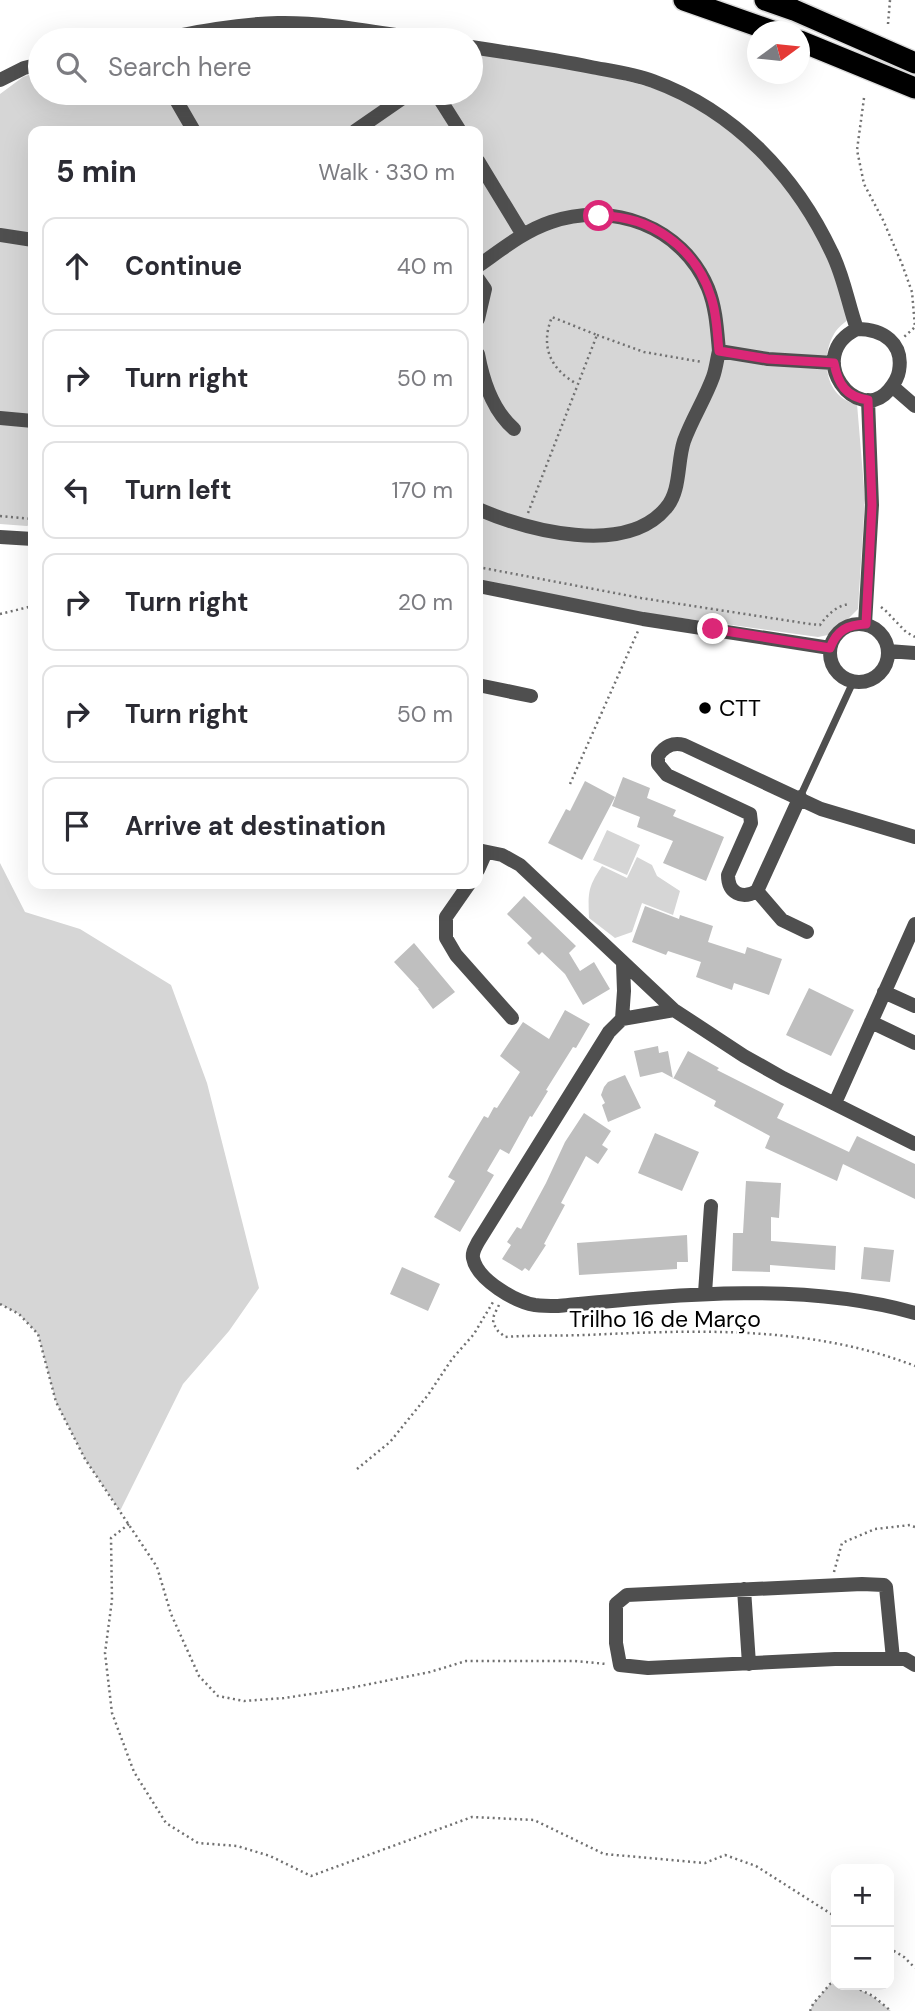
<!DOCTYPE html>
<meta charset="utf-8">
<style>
body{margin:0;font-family:"DM Sans",sans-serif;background:#f7f7f7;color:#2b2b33}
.controls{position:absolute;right:21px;bottom:21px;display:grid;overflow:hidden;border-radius:14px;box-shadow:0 7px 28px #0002}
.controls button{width:63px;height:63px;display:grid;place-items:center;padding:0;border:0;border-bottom:2px solid #e1e1e2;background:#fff;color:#2b2b33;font:35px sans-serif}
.compass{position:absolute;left:747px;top:21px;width:63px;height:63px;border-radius:50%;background:#fff;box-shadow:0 7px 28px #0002;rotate:75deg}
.stop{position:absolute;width:21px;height:21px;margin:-16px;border:5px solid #db2777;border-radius:50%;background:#fff}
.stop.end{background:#db2777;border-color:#fff;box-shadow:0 2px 7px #0008}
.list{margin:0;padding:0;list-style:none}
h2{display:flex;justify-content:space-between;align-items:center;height:91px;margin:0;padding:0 28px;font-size:30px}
h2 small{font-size:23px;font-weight:400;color:#7c7c81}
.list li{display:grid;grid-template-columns:46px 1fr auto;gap:21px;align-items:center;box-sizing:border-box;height:98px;margin:0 14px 14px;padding:0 14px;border:2px solid #e1e1e2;border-radius:14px}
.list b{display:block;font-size:26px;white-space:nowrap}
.list em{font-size:23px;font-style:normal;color:#7c7c81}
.icon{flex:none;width:38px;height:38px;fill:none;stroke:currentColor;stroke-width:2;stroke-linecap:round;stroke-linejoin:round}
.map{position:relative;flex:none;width:915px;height:2011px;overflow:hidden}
.search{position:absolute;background:#fff;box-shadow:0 7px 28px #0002;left:28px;top:28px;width:455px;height:77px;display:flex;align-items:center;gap:18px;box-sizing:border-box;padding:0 24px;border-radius:38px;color:#7c7c81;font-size:26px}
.panel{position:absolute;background:#fff;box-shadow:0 7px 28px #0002;left:28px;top:126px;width:455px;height:763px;border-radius:14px}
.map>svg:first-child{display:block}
.green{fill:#d6d6d6}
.building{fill:#bfbfbf}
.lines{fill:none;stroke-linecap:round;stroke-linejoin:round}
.highway-casing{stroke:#dbdbdb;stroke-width:24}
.path{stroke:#717171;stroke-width:2.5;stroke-dasharray:2 3.5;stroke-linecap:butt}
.lane{stroke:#4f4f4f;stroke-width:7}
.street{stroke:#4f4f4f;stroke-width:14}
.highway{stroke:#000;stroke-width:21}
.route{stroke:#db2777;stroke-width:9}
.poi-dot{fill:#000;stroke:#fff;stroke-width:2.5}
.labels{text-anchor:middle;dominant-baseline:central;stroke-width:5;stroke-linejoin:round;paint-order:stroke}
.poi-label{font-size:23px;fill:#000;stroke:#fff;text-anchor:start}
.street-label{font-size:23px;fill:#000;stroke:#fff}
</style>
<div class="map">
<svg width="915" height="2011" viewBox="0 0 915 2011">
<rect width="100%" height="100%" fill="#fff"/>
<path class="green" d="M272,29L331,32L386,40H207Z
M471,52L609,76L653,88L681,99L708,113L763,157L818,232L850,318C844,323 838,327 834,334C820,358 825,398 857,404L865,499L858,609L833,634L818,637L638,612L478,580V131H33V523L27,526L0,524V94L23,77L40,71V93H471Z
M607,830L640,845L627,875L593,860Z
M637,857L652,865L657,876L680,891L673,915L642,903L632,932L615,938L589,918C588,892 588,887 602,866L627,878Z
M0,863L25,912L80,929L171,985L207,1083L259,1288L229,1331L183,1384L120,1511L85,1459L56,1402L38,1334L19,1314L0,1304Z
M836,1983V1985C859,1985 874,1997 891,2011H810L813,2004L830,1984Z"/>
<path class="building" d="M623,777L650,788L647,798L676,810L673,816L724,837L706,881L663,863L673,841L637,827L640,817L612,806Z
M585,781L615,797L582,860L548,843L566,809L570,811Z
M524,896L576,946L569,953L580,971L594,962L610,989L583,1005L565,974L542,952L539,955L527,943L532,938L507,914Z
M645,906L679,919L680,915L713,926L708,942L745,954L747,947L782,959L769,995L734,983L732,990L696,977L701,962L668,951L666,955L632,942Z
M414,943L455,992L433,1009L418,989H419L394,962Z
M809,988L854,1010L831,1056L786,1035Z
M565,1010L590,1024L576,1048L573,1047L546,1090L548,1091L532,1117L530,1116L509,1154L500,1149L487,1171L494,1175L460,1232L434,1217L455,1181L448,1177L466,1146L484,1116L488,1118L494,1107L497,1108L520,1072L500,1056L523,1022L549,1039Z
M658,1046L659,1053L668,1051L673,1079L688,1051L719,1068L717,1070L784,1104L777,1118L849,1152L857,1136L915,1164V1199L843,1164L837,1181L765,1148L770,1136L714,1106L716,1101L662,1072L640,1077L634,1051Z
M625,1075L641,1108L608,1122L602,1105L605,1103L601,1095L604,1087L608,1082Z
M584,1113L611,1131L602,1145L608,1149L598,1164L586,1156L561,1203L565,1205L544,1244L546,1245L529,1271L525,1268L522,1271L502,1259L511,1245L507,1242L517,1227L521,1229L546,1183L565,1142Z
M655,1133L699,1152L682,1191L638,1173Z
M746,1181L781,1183L779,1218L771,1217V1241L836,1246L835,1270L770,1265V1272L732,1271L733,1233H743Z
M687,1235L688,1262H677V1269L579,1275L577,1243Z
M864,1247L894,1250L890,1282L861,1279Z
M402,1267L440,1284L428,1311L390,1294Z"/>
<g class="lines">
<g class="highway-casing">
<path id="highway" d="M684,0L775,32
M765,0L794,10L915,63
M800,41L915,88"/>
</g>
<path class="path" d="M888,24L890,0
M864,98L857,150L864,184L883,220L902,264L912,292L915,327L904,337
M597,335L644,352L702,362
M528,513L597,335L552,317C540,346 550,369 577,384
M0,516L33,519
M478,567L641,598L810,624L820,625C827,615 837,605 850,604
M881,607L885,610L906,632L915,637
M0,614L33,606
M570,784L638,631
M0,1304L19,1314L38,1334L56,1402L85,1459L157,1567L171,1614L199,1676L218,1696L244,1701L284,1698L345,1689L430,1672L466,1661H575L606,1664
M499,1305L494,1315L493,1323L498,1331L505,1337C532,1335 559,1336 586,1335C696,1330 810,1325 915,1366
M357,1469L390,1442L428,1395L452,1359L474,1334L493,1302
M129,1524L111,1538L112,1600L105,1653L112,1713L134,1772L166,1823L198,1843L237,1846L270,1856L311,1876L472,1817L534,1820L604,1854L705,1863L725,1855L756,1866L836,1917
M834,1572L842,1543L875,1529L910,1525L915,1527
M889,1948L904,1957L915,1968
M850,1985L873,1996L891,2011
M810,2011L813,2004L830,1984L836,1983"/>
<path class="lane" d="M800,797L853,682"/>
<path class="street" d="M156,40C196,32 237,24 278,23C328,22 378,33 428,40
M471,47C511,53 551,59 591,67C612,71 634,74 653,81C735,111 796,176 832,253C844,277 848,304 857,329
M0,80L24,68L40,64
M172,93L194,131
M436,93L460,131
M355,131L410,93
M478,161L523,235
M0,235L33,240
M478,266C501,250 524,231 551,222C612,201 682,226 708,288C716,308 717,329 719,351
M478,279L485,289L478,319
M857,329C883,329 904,343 899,371C898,378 894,384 889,390C858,427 802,356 857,329Z
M478,354C483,381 492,410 514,429
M892,386L915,406
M0,418L33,421
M478,509C527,530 625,557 666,508C681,491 677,462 684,441C692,419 705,399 713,377C716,369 717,359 719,351L768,359L834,363
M0,537L33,539
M478,586L643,619L830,648
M830 653a29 29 0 1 1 58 0a29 29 0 1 1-58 0Z
M865,624L872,505L868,400
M888,651L915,653
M478,685L531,696
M800,797L757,891C742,900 728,893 728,875L751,823L750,814L667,775L658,764V756C664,746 673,742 684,745L821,809L915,837
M478,850L502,855L520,865L674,1010L744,1056L783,1078L915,1144
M478,870L486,852
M469,884L446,917V938L456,955L512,1018
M757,891L782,920L807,932
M884,992L915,1006
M674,1010L622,1019L609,1032L478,1242C475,1248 472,1252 473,1258C477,1280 516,1302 535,1305C543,1306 550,1306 558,1306C673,1295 802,1281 915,1313
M622,1019L624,991L623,963
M871,1022L915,1043
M835,1103L915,924
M705,1293L711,1206
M744,1589L749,1664
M893,1659H835L648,1668L620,1665L616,1643V1604L627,1595L862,1584L884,1585L886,1587L893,1659H905L915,1665"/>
<use href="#highway" class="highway"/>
</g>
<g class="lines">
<path class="route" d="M599,216C649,215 696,247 711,297C717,314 717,333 719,351L768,359L834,363C838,384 846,397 868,400L872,505L866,624C847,625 837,630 830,648L713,629"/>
</g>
<circle class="poi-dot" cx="705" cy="708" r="7"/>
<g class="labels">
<g class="poi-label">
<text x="719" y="708">CTT</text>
</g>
<g class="street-label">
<text x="665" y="1319">Trilho 16 de Março</text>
</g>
</g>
</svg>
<div class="controls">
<button>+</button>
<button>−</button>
</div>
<svg class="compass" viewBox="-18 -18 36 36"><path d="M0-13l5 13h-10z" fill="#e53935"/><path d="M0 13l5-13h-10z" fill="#7c7c81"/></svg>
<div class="stop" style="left:599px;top:216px"></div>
<div class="stop end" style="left:713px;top:629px"></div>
<div class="search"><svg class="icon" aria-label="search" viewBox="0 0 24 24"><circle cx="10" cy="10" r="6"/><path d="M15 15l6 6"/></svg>Search here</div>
<section class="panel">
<h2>5 min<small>Walk · 330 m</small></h2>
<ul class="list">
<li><svg class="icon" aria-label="ahead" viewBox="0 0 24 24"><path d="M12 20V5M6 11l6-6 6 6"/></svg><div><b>Continue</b></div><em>40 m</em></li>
<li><svg class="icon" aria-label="right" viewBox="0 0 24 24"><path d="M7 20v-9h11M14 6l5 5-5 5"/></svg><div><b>Turn right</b></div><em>50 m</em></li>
<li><svg class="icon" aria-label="left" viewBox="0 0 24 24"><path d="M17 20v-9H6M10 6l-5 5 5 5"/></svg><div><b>Turn left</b></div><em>170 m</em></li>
<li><svg class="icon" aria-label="right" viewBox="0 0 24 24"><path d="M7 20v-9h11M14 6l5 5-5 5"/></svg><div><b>Turn right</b></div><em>20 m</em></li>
<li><svg class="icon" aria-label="right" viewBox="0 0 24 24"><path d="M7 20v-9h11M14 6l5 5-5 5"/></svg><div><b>Turn right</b></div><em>50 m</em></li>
<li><svg class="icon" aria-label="arrive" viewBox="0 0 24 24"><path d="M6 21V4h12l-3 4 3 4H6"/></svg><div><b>Arrive at destination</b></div></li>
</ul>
</section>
</div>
